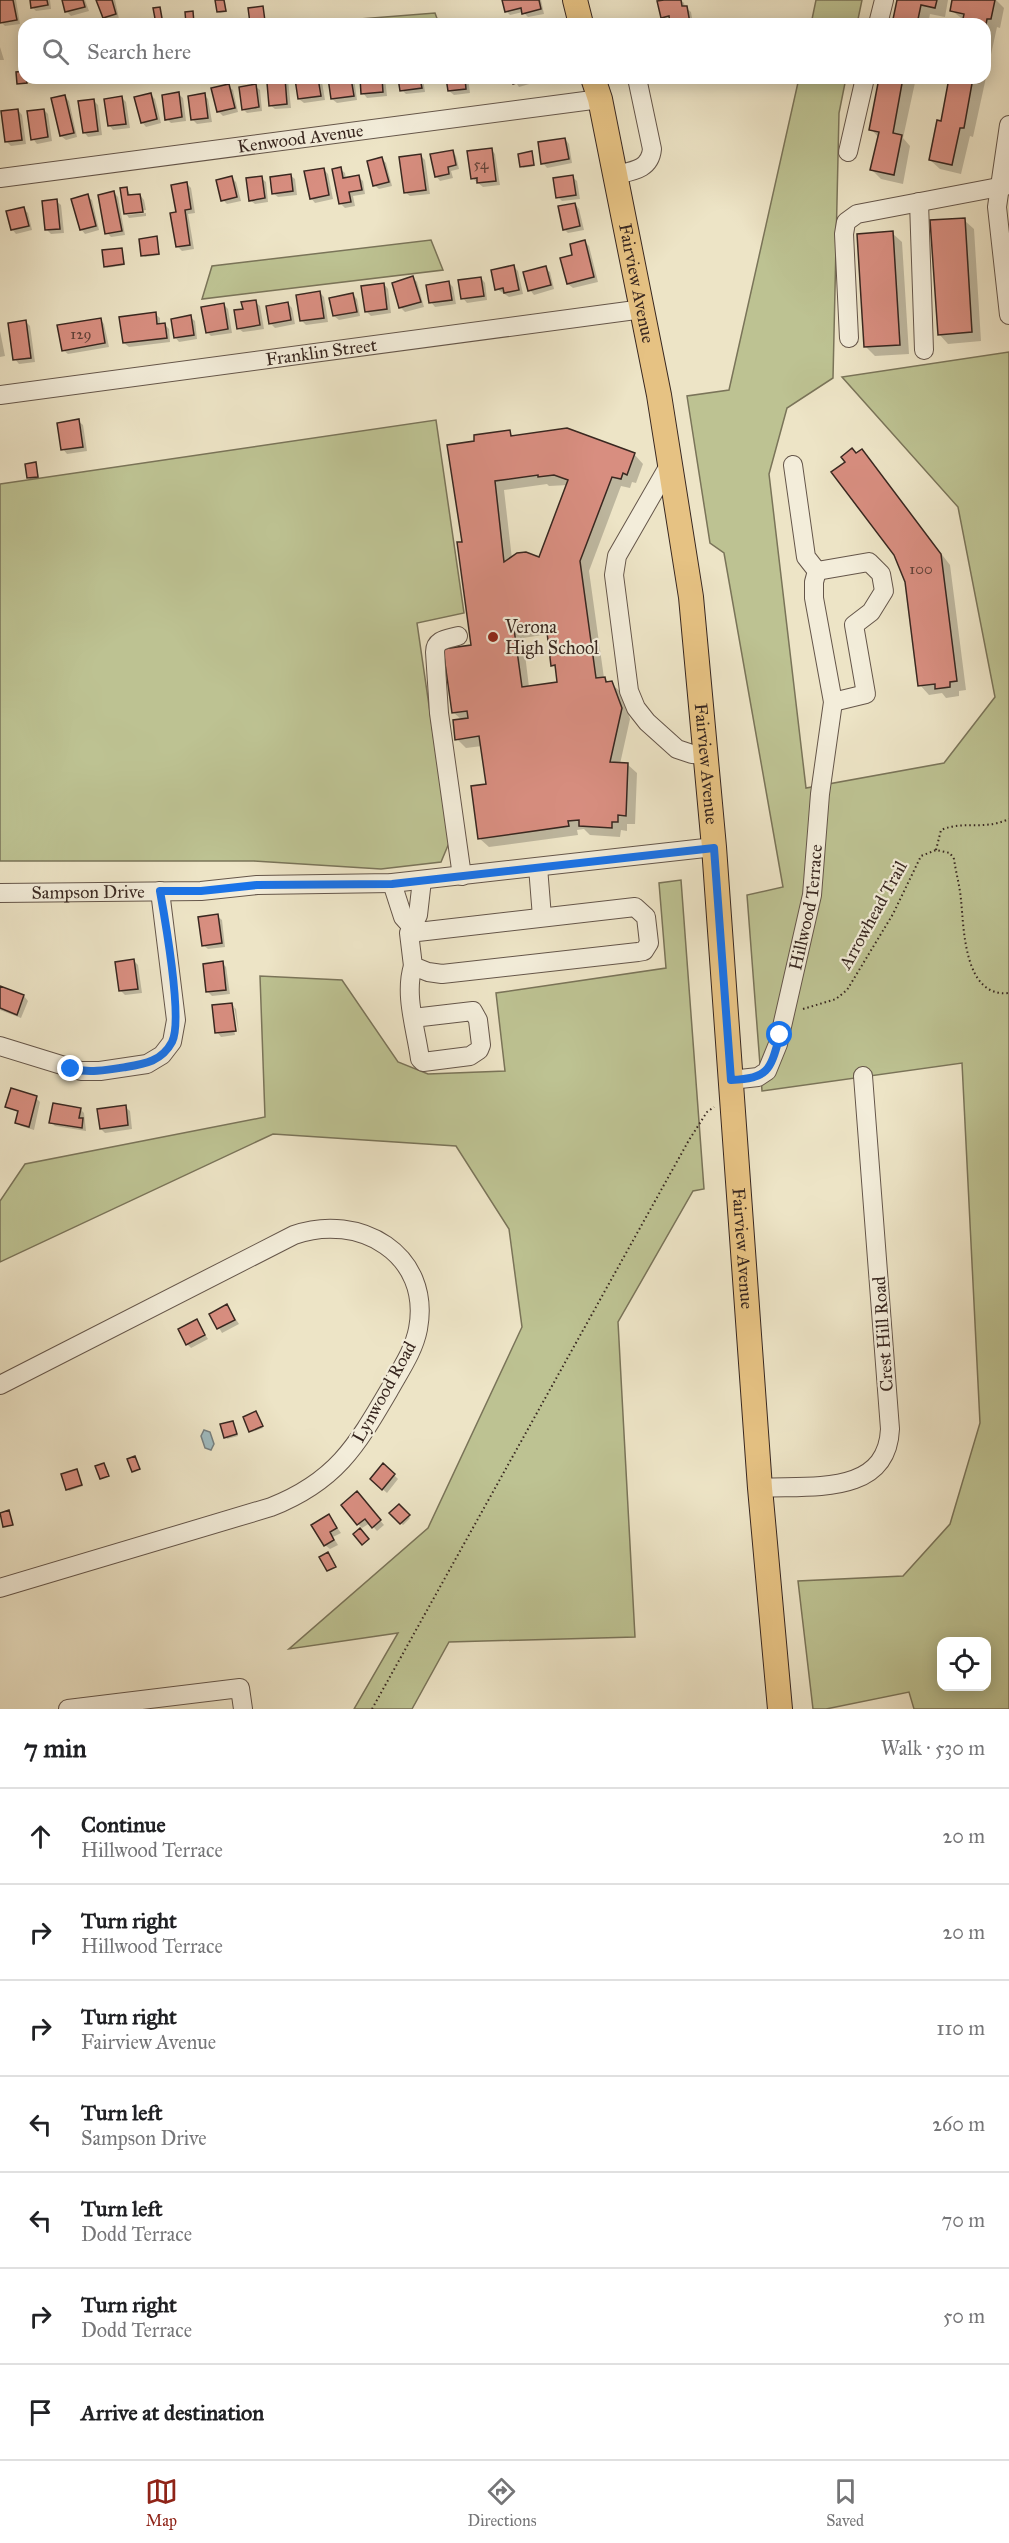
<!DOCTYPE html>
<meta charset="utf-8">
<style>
body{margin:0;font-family:"IM FELL Great Primer",serif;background:#f2f2f2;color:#202124}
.controls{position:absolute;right:18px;bottom:18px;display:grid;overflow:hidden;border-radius:12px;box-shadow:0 3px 15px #0003}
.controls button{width:54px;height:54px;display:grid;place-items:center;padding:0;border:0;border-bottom:2px solid #e0e0e0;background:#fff;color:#202124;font:30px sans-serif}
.stop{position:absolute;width:18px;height:18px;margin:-14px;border:4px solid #1a73e8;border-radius:50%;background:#fff}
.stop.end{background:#1a73e8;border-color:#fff;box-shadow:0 2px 6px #0008}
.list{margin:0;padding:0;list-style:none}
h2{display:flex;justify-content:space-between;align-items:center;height:78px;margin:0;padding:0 24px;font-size:26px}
h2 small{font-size:20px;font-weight:400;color:#757577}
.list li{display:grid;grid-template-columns:39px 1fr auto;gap:18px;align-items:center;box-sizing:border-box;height:96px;padding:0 24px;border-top:2px solid #e0e0e0}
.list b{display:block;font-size:22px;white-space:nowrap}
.list p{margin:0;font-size:20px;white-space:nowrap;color:#757577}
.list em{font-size:20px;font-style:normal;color:#757577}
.icon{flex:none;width:33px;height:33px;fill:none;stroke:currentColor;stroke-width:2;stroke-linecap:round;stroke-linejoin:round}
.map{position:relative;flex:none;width:1009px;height:1709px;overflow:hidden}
.search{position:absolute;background:#fff;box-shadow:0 3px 15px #0003;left:18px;right:18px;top:18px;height:66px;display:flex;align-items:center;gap:15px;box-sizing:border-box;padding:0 21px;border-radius:18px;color:#757577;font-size:22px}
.sheet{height:750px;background:#fff}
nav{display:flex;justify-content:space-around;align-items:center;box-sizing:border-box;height:84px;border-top:2px solid #e0e0e0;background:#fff;font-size:16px;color:#757577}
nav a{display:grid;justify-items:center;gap:3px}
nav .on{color:#8f2418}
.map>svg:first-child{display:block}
.green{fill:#bdc292;stroke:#7a7459;stroke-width:1.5;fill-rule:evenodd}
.water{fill:#9fbbc0;stroke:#768080;stroke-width:1.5}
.shadow{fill:#0003;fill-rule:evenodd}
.building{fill:#d88e80;stroke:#382720;stroke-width:1.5;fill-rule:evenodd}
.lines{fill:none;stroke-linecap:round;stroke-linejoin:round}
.minor-casing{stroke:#65564a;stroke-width:20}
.major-casing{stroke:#382720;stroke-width:26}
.path{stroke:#382720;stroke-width:2;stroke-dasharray:1.5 3;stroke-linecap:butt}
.minor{stroke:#f3edda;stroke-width:18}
.major{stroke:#e6c283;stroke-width:24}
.route{stroke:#1a73e8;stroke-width:8}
.poi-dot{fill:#8f2418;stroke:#f3edda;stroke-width:2}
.labels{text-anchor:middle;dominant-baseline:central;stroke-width:4.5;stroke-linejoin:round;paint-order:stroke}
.number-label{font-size:15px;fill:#604138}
.street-label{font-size:18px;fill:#382720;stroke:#f3edda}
.poi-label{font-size:18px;fill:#382720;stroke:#f3edda;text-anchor:start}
</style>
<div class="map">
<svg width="1009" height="1709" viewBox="0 0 1009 1709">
<rect width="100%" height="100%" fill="#ede4c6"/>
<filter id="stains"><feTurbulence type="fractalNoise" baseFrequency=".00333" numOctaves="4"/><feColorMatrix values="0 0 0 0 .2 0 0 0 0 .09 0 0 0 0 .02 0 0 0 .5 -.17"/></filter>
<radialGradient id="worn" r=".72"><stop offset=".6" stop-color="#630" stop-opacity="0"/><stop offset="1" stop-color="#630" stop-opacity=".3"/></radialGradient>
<path class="green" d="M816,0H862L857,24H811Z
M435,13L439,24H295H296Z
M799,78H846L839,113L833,378L787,408L769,474L806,788L944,763L995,697L958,507L842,377L1009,352V1709H914L909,1692L826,1709H813L798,1581L903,1576L950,1524L980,1423L962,1063L762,1091L747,895L783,887L724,553L710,543L687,396L729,390ZM942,1642H986V1686H942Z
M431,240L443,270L202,299L212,266Z
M436,420L464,613L417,623L449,843L441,862L381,869L254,861H0V484Z
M681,880L704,1189L693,1191L618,1322L635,1637L449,1642L412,1709H354L398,1633L289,1649L428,1528L522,1327L509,1229L456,1146L273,1134L0,1262V1201L25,1164L265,1117L260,976L342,980L398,1062L428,1074L505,1071L496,993L666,968L659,883Z"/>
<path class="water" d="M204,1430L210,1432L214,1444L211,1450L205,1448L201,1436Z"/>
<path class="shadow" d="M0,0H16L20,24L5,26L1,22Z
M31,0H50L51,9L36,11L32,7Z
M63,0H85L89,11L71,16L67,12Z
M98,0H115L119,19L109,21L105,17Z
M224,0L227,12L220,13L218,12Z
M504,0H541L544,14L528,17L523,12L510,15L506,11Z
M672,0H681L684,3L685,7L691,12L693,24H672L671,21L666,22L662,17Z
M898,0H948L945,17L930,14L928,24H893Z
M953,0H996L1004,8L1000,28L997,27L973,137L970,136L961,174L940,169L930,160L952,78H985V24H964L965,21L951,10Z
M262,7L266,22L254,24L252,22Z
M0,47L4,60H0Z
M275,78H286L288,80L291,108L275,109L270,105Z
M318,78L322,82L325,100L304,103L299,99L296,80Z
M329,78H354L357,100L337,103L332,99Z
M361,78H385L387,96L367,98L363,93Z
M400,78H423L425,92L406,94L402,90Z
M447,78H468L470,93L454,95L449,91Z
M513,78H550L519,87Z
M882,78H916L903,138L910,146L903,184L881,179L872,170L879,138L871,129Z
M228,86L233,90L238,112L223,116L218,111Z
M255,86L260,90L262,111L247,113L243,109Z
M178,94L183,98L186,121L171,123L167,119Z
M151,95L155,99L161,123L146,127L142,122Z
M204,95L208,99L212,122L197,124L193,120Z
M65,97L69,101L77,137L66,140L61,136Z
M122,98L126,102L130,128L113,130L109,125Z
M93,100L98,105L102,135L88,137L84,132Z
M18,110L22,115L26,144L11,146L7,142Z
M44,110L48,114L52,141L37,144L33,139Z
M565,139L569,144L572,163L547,168L543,163Z
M491,149L495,154L500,185L483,187L472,178Z
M452,151L456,156L459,169L451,171L453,178L440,181L436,176Z
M531,153L535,166L523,168L522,166Z
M421,156L425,160L430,194L410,196L405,192Z
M382,159L386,163L392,186L379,189L374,185Z
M323,169L328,174L333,199L315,203L311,198Z
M340,169L345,173L346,179L358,177L363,181L365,194L353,196L355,206L345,208L340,203Z
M290,175L295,179L297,195L278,197L273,193Z
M231,177L236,182L241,201L227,204L223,200Z
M572,177L577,181L580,199L562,201L558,197Z
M261,178L266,182L268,202L255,204L250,200Z
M187,184L191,188L195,213L188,214L194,249L182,251L177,246V214Z
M127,189L131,196L140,195L144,200L146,210L127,212V215L125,213Z
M114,193L118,197L125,235L111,237L107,233Z
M87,196L92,200L99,230L85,234L81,229Z
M56,201L61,205L64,233L51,234L47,230Z
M575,204L579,209L584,230L568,233L564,229Z
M23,208L28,213L32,230L16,234L12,229Z
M146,213V216L129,218L127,215Z
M964,220L974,229L981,341L948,344L939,334Z
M892,233L902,242L909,354L875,356L866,347Z
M156,238L160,255L145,257L143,255Z
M585,242L589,246L598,282L573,288L568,284L562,259L574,256Z
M122,249L125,265L107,268L105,266Z
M514,267L518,271L523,294L509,297L497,289Z
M545,268L550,272L554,289L534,295L530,290Z
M413,278L417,282L424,307L405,312L401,308L394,284Z
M481,278L485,283L487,300L467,303L463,298Z
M449,283L453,287L456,304L435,307L431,302Z
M384,284L388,289L391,313L371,316L366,311Z
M320,293L324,297L328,322L306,325L302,321Z
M353,295L357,299L360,316L339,320L334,316Z
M255,302L260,306L264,329L243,332L238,328Z
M288,304L292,308L295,324L275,328L271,324Z
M224,305L228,309L232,333L211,336L207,332Z
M155,314L160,318V325L164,324L169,329L170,342L129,347L124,343Z
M190,317L195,321L197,339L179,342L175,337Z
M100,319L104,324L109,347L68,354L63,350Z
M26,322L30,326L35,362L19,364L15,359Z
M0,331L5,356L0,357Z
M78,421L83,425L87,451L67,454L63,449Z
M509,432L514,437L634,454L643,464L636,483L632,482L630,488L621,486L589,571L604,678L621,692L630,719L620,764H627L637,773L635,824H627V831L621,830L620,837L590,835L584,829L577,830L578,835L489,847L479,838L488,785L482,746L466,748L457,739L462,720L453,712L473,646L464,543L476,442ZM547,484L549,486L568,485L540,559H512L504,490ZM549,634L553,665L557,669L559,683L529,687L523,638Z
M862,451L950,565L966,690L959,691V696L946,698L942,693L929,695L920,685L907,582L857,455Z
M36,464L39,478L30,479L28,477Z
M217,916L222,920L225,947L208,949L203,945Z
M134,961L138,965L142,993L125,995L120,990Z
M222,963L226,967L230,994L212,996L208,992Z
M0,987L24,996L28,1001L21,1018L0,1010Z
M231,1004L236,1009L239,1034L234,1007H231L235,1035L221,1037L217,1032Z
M36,1098L40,1102L34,1130L21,1126L16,1122L19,1113L6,1106Z
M125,1107L130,1111L132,1129L105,1133L101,1129Z
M80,1109L84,1113L86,1131L55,1126L51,1122Z
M227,1306L239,1324L222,1333L211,1314Z
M196,1321L208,1339L191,1348L187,1344Z
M258,1415L263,1428L252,1432L250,1431Z
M233,1422L238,1436L227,1439L226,1437Z
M76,1470L83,1486L69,1491L62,1475Z
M394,1475L398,1479L387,1493L376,1483Z
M361,1498L384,1525L377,1531L370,1523L362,1528L358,1524Z
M399,1506L410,1518L403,1525L391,1513Z
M329,1516L341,1533L333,1537L338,1545L330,1549L325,1545Z"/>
<path class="building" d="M0,0H13L17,20L0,23Z
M30,0H47L48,5L31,8Z
M62,0H83L85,7L65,12Z
M96,0H112L116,14L103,18Z
M215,0H224L226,11L217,12Z
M502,0H539L541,9L522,14L521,8L505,12Z
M664,0H681L682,6H687L690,23L670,24L669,16L661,18L657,1Z
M897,0H937L935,8L921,5L917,24H892Z
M952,0H995L991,19H987L985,30V24H962L964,14L950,11Z
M263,6L265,21L250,23L248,8Z
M160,7L163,24H156L153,8Z
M193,11L194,23L186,24L185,12Z
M24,71L27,83L17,84L16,72Z
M273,78H285L287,104L269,106L267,83L274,82Z
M318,78L321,96L298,99L295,79Z
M328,78H351L354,96L331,99Z
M360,78H382L383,92L361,94Z
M398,78H420L422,88L400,91Z
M446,78H465L466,89L448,91Z
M511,78H532L513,84Z
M879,78H903L893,133L902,135L894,175L870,170L879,132L869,130Z
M949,78H973L964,128H960L952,165L929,160L937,120L941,121Z
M229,84L235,108L217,112L211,88Z
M256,84L259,107L242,110L239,87Z
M179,92L182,117L165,120L162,95Z
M151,93L157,119L141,123L134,97Z
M205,93L208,118L191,120L188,96Z
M65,95L74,133L60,136L51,98Z
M122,96L126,124L108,126L104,99Z
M94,99L98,131L83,133L78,101Z
M18,109L22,140L5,142L1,111Z
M44,109L48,137L31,140L27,111Z
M565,138L569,159L541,164L538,142Z
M492,148L496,181L477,183V178L471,179L467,151Z
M453,150L456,165L448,167L449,174L435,177L430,154Z
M532,151L534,165L520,167L518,154Z
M421,154L426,190L404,193L399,157Z
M382,157L389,182L373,186L367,161Z
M341,167L343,178L359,175L362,190L349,192L351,202L339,204L332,169Z
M324,168L329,195L310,199L304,171Z
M291,174L293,191L272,194L270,177Z
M573,175L576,195L556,198L553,178Z
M232,176L237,197L221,201L216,180Z
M262,176L265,198L249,201L246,178Z
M187,182L191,209L185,210L190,245L176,247L170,213L176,212L171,185Z
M127,187L128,195L140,194L143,212L124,214L120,188Z
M114,191L122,231L105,234L98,195Z
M88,194L96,226L80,230L71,199Z
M57,199L60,229L45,230L42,201Z
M575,203L580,226L563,230L558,206Z
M24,207L29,226L11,230L6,211Z
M965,218L972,332L938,335L930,220Z
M893,231L900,345L864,347L857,234Z
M157,236L159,254L141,256L139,239Z
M585,240L594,277L567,284L560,258L572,255L570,244Z
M122,248L124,264L104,267L102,250Z
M514,265L519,290L504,293L503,288L495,290L491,270Z
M546,266L551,285L528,291L523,272Z
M413,276L421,302L399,308L392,283Z
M481,277L484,296L461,299L458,280Z
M449,281L452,300L429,303L426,285Z
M384,283L387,309L365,312L361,286Z
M320,291L324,318L300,321L296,295Z
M353,293L357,312L333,316L329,298Z
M256,300L260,325L237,329L234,310L243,309L241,302Z
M288,302L291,320L269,324L266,306Z
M224,303L228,329L206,333L201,307Z
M156,312L157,324L165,323L167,338L123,343L119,317Z
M191,315L194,335L174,338L171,319Z
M101,318L105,343L62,351L57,325Z
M26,320L31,358L13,360L8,323Z
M79,419L83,447L61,450L57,423Z
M567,428L635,453L627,475L623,473L621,479L612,477L580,561L596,678L605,677L606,682L612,681L622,708L610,762L628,763L626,816L618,815V822H612V828L579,826V820L568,821L569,826L478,839L471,786L486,784L479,736L455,740L453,720L468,718L467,711L452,713L443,649L471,645L457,542H462L447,445L474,441V435L510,430L511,436ZM538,475V477L554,475L568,480L539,557L526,552L517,553L504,562L495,481ZM546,624L551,666L555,665L557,682L522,687L514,629Z
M852,448L856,453L862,449L941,554L957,681L950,682V687L935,689V684L918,686L905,582L894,555L831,472L845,462L841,457Z
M36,462L38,477L27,478L25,464Z
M218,914L222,943L202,946L198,917Z
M134,959L138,989L119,991L115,962Z
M223,961L226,990L206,992L203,964Z
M0,986L24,995L17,1015L0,1008Z
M232,1003L236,1031L215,1033L212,1005Z
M11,1088L37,1096L29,1127L15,1123L18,1111L5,1107Z
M53,1103L81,1108L79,1118H83L82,1128L49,1123Z
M126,1105L128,1125L100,1129L97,1109Z
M227,1304L235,1320L217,1329L209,1314Z
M197,1319L205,1335L186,1345L178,1329Z
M256,1411L263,1426L249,1432L243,1417Z
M233,1421L237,1434L224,1438L220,1424Z
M135,1456L140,1469L132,1472L127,1459Z
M104,1463L109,1476L100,1479L95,1466Z
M383,1463L395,1474L382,1490L370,1479Z
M77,1469L82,1485L66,1490L61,1474Z
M357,1491L381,1520L372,1528L365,1519L357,1525L341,1505Z
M399,1504L410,1515L400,1524L389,1513Z
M9,1510L13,1525L3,1527L0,1513Z
M329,1514L337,1528L330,1532L334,1540L324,1546L311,1525Z
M360,1528L369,1539L362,1545L353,1534Z
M328,1552L336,1567L327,1571L319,1557Z"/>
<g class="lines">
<g class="minor-casing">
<g id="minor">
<path d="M878,24L884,0"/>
<path d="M848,152L865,78"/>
<path d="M615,175C632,171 650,170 652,149L637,78"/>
<path id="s1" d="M0,178L600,99"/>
<path d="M919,202L924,350"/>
<path d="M1009,315L997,207L1009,125"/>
<path d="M849,338L844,234L846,222L857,214L1009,185"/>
<path id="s2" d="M0,395L643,309"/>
<path d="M671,462L617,556L614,575L629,691L636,708L647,722L677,749L692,754L706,755"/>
<path d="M793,465L806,557L817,571"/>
<path d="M817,571L869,562L881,574L884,591L871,612L854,625L866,694L833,702"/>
<path d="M458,636C448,639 435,639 435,652L439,713L462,876"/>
<path d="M538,867L542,917"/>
<path d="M392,883L403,917L411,926"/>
<path id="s3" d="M0,893L201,891L257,885L392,883L714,847"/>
<path d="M409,933L635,907L646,917L649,943L644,951L638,952L442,974L428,972L413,966L409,933L418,915L422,880"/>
<path d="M413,1018L473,1011L478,1020L481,1045L479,1050L470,1056L423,1062L420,1059C416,1029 404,995 413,966"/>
<path d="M0,1046L81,1071H100L147,1064L162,1055L172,1042L176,1020L160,891"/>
<path id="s4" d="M731,1080L758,1077L767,1071L778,1044L812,895L820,794L833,702L814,598V582L817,571"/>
<path d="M0,1385L294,1235C359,1212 432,1254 418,1329C414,1350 401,1369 391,1387C357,1445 337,1481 271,1507L0,1588"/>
<path d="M760,1488C809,1485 887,1497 890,1429L863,1076"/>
<path d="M68,1709L240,1688L243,1709"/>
</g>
</g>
<g class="major-casing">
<g id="major">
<path d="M575,0L581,24"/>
<path id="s5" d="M593,78L600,99L659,395L691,597L714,847L760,1488L780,1709"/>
</g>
</g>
<path class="path" d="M936,850L941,830C964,820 982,831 1009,819
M803,1009L836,999L847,990L893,914L921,856L936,850L950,853L954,859C956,873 960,887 961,900C964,929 964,998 1009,993
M372,1709L689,1140L707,1112L714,1107"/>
<use href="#minor" class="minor"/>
<use href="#major" class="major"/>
</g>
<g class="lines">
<path class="route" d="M71,1069C90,1073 107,1070 126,1067C145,1064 162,1061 172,1042C183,1021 165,919 160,891H201L257,885L392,884L714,848L731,1080C769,1078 770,1071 780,1035"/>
</g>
<circle class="poi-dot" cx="493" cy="637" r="6"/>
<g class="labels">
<g class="number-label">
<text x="481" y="164">54</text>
<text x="81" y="334">129</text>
<text x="921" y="569">100</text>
</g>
<g class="street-label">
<text stroke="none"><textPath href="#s1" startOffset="303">Kenwood Avenue</textPath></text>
<text stroke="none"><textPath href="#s5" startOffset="210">Fairview Avenue</textPath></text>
<text stroke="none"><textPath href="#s2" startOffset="324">Franklin Street</textPath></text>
<text stroke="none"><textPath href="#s5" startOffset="696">Fairview Avenue</textPath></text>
<text stroke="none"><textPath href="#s3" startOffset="88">Sampson Drive</textPath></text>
<text stroke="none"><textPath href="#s4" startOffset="207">Hillwood Terrace</textPath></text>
<text transform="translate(873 915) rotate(-61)">Arrowhead Trail</text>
<text stroke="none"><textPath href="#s5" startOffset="1182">Fairview Avenue</textPath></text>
<text transform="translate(883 1334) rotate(-94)">Crest Hill Road</text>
<text transform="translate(384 1392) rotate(-61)">Lynwood Road</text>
</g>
<g class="poi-label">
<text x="505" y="627">Verona<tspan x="505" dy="21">High School</tspan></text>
</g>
</g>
<rect width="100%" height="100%" filter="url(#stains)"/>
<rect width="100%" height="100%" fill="url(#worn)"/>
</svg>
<div class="controls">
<button><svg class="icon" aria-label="locate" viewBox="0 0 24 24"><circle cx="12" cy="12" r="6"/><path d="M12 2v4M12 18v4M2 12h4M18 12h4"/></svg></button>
</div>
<div class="stop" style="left:780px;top:1035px"></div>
<div class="stop end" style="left:71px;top:1069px"></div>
<div class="search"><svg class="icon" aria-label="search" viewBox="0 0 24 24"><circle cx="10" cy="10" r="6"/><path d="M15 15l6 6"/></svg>Search here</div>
</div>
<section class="sheet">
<h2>7 min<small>Walk · 530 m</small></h2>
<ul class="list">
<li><svg class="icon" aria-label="ahead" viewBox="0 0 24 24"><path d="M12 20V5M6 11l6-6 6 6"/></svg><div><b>Continue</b><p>Hillwood Terrace</p></div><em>20 m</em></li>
<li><svg class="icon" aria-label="right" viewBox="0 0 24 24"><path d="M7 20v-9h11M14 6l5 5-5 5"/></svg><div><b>Turn right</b><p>Hillwood Terrace</p></div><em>20 m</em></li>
<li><svg class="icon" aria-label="right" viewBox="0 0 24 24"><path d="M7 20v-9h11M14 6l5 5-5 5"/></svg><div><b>Turn right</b><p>Fairview Avenue</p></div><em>110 m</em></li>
<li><svg class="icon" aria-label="left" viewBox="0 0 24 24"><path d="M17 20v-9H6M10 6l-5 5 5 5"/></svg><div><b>Turn left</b><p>Sampson Drive</p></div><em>260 m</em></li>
<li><svg class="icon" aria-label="left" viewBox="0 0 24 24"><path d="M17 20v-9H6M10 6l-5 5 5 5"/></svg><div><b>Turn left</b><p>Dodd Terrace</p></div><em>70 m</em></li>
<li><svg class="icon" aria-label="right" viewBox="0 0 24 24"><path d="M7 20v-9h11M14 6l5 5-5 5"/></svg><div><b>Turn right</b><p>Dodd Terrace</p></div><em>50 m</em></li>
<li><svg class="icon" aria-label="arrive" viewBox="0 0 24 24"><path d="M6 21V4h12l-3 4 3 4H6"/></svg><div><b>Arrive at destination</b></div></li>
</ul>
</section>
<nav>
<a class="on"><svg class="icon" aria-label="map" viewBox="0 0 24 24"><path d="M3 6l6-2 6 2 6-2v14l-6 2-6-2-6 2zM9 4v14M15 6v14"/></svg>Map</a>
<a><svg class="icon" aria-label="directions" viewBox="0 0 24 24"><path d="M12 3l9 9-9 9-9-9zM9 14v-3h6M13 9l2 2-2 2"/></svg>Directions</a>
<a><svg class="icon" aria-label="saved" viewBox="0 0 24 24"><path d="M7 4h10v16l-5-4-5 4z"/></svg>Saved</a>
</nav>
